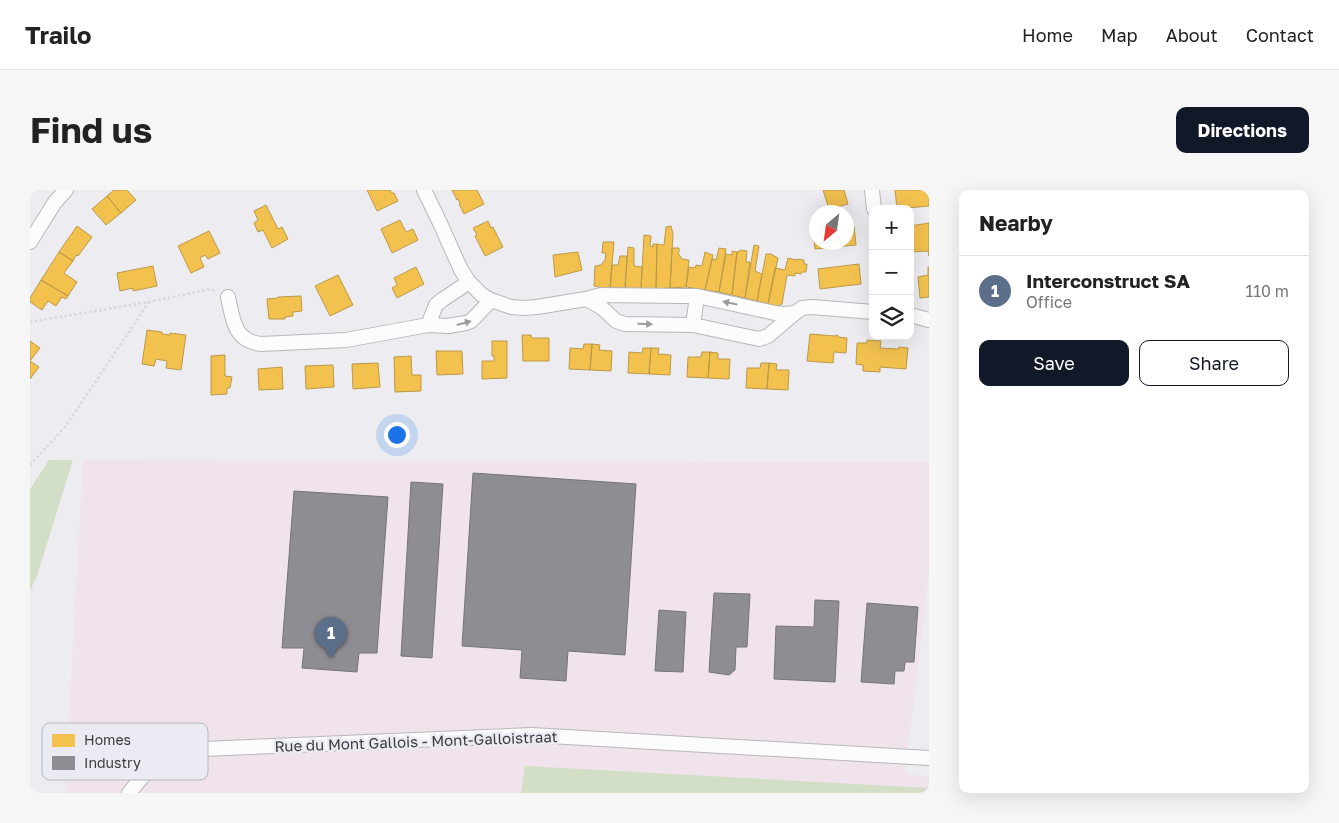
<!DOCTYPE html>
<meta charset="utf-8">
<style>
body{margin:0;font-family:"Golos Text",sans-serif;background:#f6f6f6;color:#222}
.controls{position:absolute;right:15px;top:15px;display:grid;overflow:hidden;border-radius:10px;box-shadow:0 5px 20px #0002}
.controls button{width:45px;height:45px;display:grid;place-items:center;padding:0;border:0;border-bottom:1px solid #e0e0e0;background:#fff;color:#222;font:25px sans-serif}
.compass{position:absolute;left:779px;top:15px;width:45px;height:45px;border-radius:50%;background:#fff;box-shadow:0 5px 20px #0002;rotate:209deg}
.you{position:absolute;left:366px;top:244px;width:18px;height:18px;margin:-12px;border:4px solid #fff;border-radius:50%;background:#1a73e8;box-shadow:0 0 0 8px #1a73e833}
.badge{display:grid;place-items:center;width:32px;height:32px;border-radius:50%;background:#111827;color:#fff;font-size:16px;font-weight:700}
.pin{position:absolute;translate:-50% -41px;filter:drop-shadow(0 1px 2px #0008)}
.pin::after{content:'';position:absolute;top:26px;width:18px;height:15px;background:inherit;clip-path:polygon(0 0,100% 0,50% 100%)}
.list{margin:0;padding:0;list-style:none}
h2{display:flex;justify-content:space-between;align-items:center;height:65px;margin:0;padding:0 20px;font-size:21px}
h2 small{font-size:16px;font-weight:400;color:#767676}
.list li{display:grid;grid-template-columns:32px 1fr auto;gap:15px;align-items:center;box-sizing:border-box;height:70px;padding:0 20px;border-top:1px solid #e0e0e0}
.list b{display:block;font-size:19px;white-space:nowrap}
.list p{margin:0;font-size:16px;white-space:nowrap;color:#767676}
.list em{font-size:16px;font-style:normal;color:#767676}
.actions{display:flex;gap:10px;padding:15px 20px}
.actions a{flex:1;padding:11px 0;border:1px solid #111827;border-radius:10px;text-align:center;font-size:18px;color:#111827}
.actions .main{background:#111827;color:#fff}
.icon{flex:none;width:28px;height:28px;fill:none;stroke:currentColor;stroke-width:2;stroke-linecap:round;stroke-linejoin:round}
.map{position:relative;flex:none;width:899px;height:603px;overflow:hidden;border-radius:10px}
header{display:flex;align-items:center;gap:30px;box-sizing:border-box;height:70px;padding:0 25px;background:#fff;border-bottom:1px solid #e0e0e0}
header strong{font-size:24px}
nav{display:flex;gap:28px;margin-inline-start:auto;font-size:18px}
.intro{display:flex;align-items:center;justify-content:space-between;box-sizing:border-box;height:120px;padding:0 30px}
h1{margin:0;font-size:35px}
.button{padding:12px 22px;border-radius:10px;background:#111827;color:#fff;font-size:18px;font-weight:700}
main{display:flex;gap:30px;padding:0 30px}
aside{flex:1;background:#fff;border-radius:10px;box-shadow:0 5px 20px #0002}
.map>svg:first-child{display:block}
.industrial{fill:#f0e3eb}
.green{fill:#d3dec7}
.homes{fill:#f2c14e;stroke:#bb994a}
.industry{fill:#8d8d92;stroke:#757579}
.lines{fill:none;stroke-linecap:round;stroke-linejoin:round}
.minor-casing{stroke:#b7b7b9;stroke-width:16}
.path{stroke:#d9d9da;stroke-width:2.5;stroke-dasharray:2.5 2.5;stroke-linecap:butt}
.minor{stroke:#fcfcfd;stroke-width:14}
.oneway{fill:#9c9c9e}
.labels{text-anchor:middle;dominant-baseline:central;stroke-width:5;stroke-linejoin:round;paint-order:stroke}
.street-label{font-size:15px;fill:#3c3c3f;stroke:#ebecf3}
.key{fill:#ebecf3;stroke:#b6b7bd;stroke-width:1}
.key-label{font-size:14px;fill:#3c3c3f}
</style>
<header>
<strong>Trailo</strong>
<nav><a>Home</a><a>Map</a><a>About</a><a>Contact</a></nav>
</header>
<div class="intro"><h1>Find us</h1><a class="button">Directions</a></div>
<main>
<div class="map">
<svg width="899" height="603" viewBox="0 0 899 603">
<rect width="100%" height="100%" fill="#ededf1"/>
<path class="industrial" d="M53,270L899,272V382L875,584L899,587V603H35Z"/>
<path class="green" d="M19,270H43L7,386L0,401V299Z
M495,576L899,598V603H491Z"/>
<path class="homes" d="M84,0H97L106,10L91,23L77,6Z
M337,0H360L362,3H364L368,11L347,21Z
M422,0H447L454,14L434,24L429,14L430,13L428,9L427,10Z
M793,0H814L818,14L799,19Z
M865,0H899V16L867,19Z
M77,6L91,23L76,35L62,19Z
M236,15L248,39L252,37L258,49L242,58L233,40L228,42L224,33L228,30L224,21Z
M370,30L376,42L383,39L388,50L362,63L351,39Z
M458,31L461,38L463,37L473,57L455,66L445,46L447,45L443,38Z
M899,33V66L898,61L880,62V36Z
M47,36L62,47L48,66L46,65L43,71L29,62Z
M641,36L643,44L640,98L626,99L627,54L634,55L636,37Z
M816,36H824L826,55L785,59L783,41L786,40V52H816Z
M179,41L190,63L178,69L175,65L170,68L174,77L161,83L148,56Z
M614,45L621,46L620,56L623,57V54H627L626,99H611Z
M573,52H584L580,98H569V97L564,96L565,76L571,75L575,70L576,63H572Z
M724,55L729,56L725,81L732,84L727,111L715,108Z
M598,57L604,58V76L612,77L611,99L595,98Z
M642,58H649V62L648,63L652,69L659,70L656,97L640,98Z
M689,58L696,59L689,102L675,100L682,69L686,70Z
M711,60L717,61L716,72H720L715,108L702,105L707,62Z
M702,61L707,62L702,105L689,102L696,64L702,65Z
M29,62L43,71L34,83L47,92L38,106L11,90Z
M548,62L552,80L525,87L523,65Z
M675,62L683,65L675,100L656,97L659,77L665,78L666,75L672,76Z
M736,64H741L748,68L738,114L727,111Z
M590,66H597L595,98H580L582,75H588Z
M758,68L766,70L767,69L774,70V74H777L776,82H772L771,84L765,83V86L757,85L752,114L748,116L738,114L745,78L755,80Z
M829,74L831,94L790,99L788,79Z
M123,76L127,96L103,101V98L90,101L87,83Z
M386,77L394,94L367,108L362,98L367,95L364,88Z
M898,77H899V107L890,108L888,87L898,85Z
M308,85L323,115L300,126L285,96Z
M11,90L38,106L36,109L32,107L26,116L18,111L12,120L0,112V108Z
M271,106L272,121L263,122V126L255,127V129H239L237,109L248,108V107Z
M117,140L132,142V144L140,145V143L156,145L151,180L136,178L137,171L126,169L124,176L112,174Z
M780,144L805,146L808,145V147L817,148L816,163L804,162L803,173L777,171Z
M492,145H501L502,148H519V171H493Z
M837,150L851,151L850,158L868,159L869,157L878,158L876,179L850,177V182L833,181V175L826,174L827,153H837Z
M0,151L10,158L0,171L9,177L0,189Z
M462,151H477V188L452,189V171H464V166H462Z
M554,154H562L560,180L539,179L540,158L553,159Z
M562,154L570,155L569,160L582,161L581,181L560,180Z
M613,158H621L619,184L598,183L599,162L612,163Z
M621,158H629L628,164L641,165L640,185L619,184Z
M406,161H432L433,184L407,185Z
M672,162H680L678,188L657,187L658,167H671Z
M680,162L688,163V169H700L699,189L678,188Z
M195,165V186L202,187L200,198H197V204L181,205V166Z
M381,166L382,185H391V201L365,202L364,167Z
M348,173L350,197L323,199L322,174Z
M731,173H739L737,199L716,198L717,178H730Z
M739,173L747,174L746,180H759L758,200L737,199Z
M303,175L304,197L276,199L275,176Z
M252,177L253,199L229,200L228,179Z"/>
<path class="industry" d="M443,283L606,294L595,465L538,461L536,491L490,488L492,460L432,456Z
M381,292L413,294L402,468L371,466Z
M264,301L358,307L347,463H329L327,482L272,478L274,458H252Z
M684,403L720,404L717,457H706L705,480L699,485L679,482Z
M785,410L809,411L805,492L744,489L746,436L784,437Z
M837,413L888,417L884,472H875L874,481H865L864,494L831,492Z
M629,420L656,422L653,482L625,481Z"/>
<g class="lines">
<g class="minor-casing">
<path id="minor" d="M394,0L410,33L431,80L439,92L452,105L461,110L481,117L494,118L507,117L556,109L571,105L652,106H667L745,123L753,124L765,123
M842,0L844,19
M0,52L25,12L36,0
M198,107C203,130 204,151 231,154L316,150L398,135L418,136L436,133L441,131L447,125L461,110
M556,109L571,117L586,131L595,134L663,135L729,149L738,146L765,123L772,118L782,117L843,122
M880,125L899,130
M398,135L406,115L412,110L439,92
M663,135L667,106
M99,603C112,587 125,570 146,563C155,560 165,560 173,559L502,545L899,568"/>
</g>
<path class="path" d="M0,132L119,112L180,99L185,101
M0,275L35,237L119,112"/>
<use href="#minor" class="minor"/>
</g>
<defs><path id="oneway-solid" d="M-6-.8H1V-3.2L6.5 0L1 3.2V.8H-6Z" transform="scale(1.25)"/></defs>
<g class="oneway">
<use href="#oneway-solid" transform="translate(700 113) rotate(-168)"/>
<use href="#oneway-solid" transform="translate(434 133) rotate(-15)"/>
<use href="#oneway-solid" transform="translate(615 134) rotate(1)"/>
</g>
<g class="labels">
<g class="street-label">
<text transform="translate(386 551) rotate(-2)">Rue du Mont Gallois - Mont-Galloistraat</text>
</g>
</g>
<rect x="12" y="533" width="166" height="57" rx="8" class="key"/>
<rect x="22" y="544" width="23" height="13" fill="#f2c14e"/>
<rect x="22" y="566" width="23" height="14" fill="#8d8d92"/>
<g class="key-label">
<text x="54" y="555">Homes</text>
<text x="54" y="578">Industry</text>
</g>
</svg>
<div class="controls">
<button>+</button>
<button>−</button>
<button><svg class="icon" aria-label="layers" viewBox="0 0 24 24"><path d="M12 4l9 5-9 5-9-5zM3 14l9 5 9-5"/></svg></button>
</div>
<svg class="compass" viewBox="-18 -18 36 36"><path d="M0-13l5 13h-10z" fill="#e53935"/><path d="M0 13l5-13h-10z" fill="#767676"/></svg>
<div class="you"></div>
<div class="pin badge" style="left:301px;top:468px;background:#5c6f8a">1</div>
</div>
<aside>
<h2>Nearby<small></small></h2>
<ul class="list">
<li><span class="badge" style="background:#5c6f8a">1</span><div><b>Interconstruct SA</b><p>Office</p></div><em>110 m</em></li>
</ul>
<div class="actions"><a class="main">Save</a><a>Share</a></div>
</aside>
</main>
